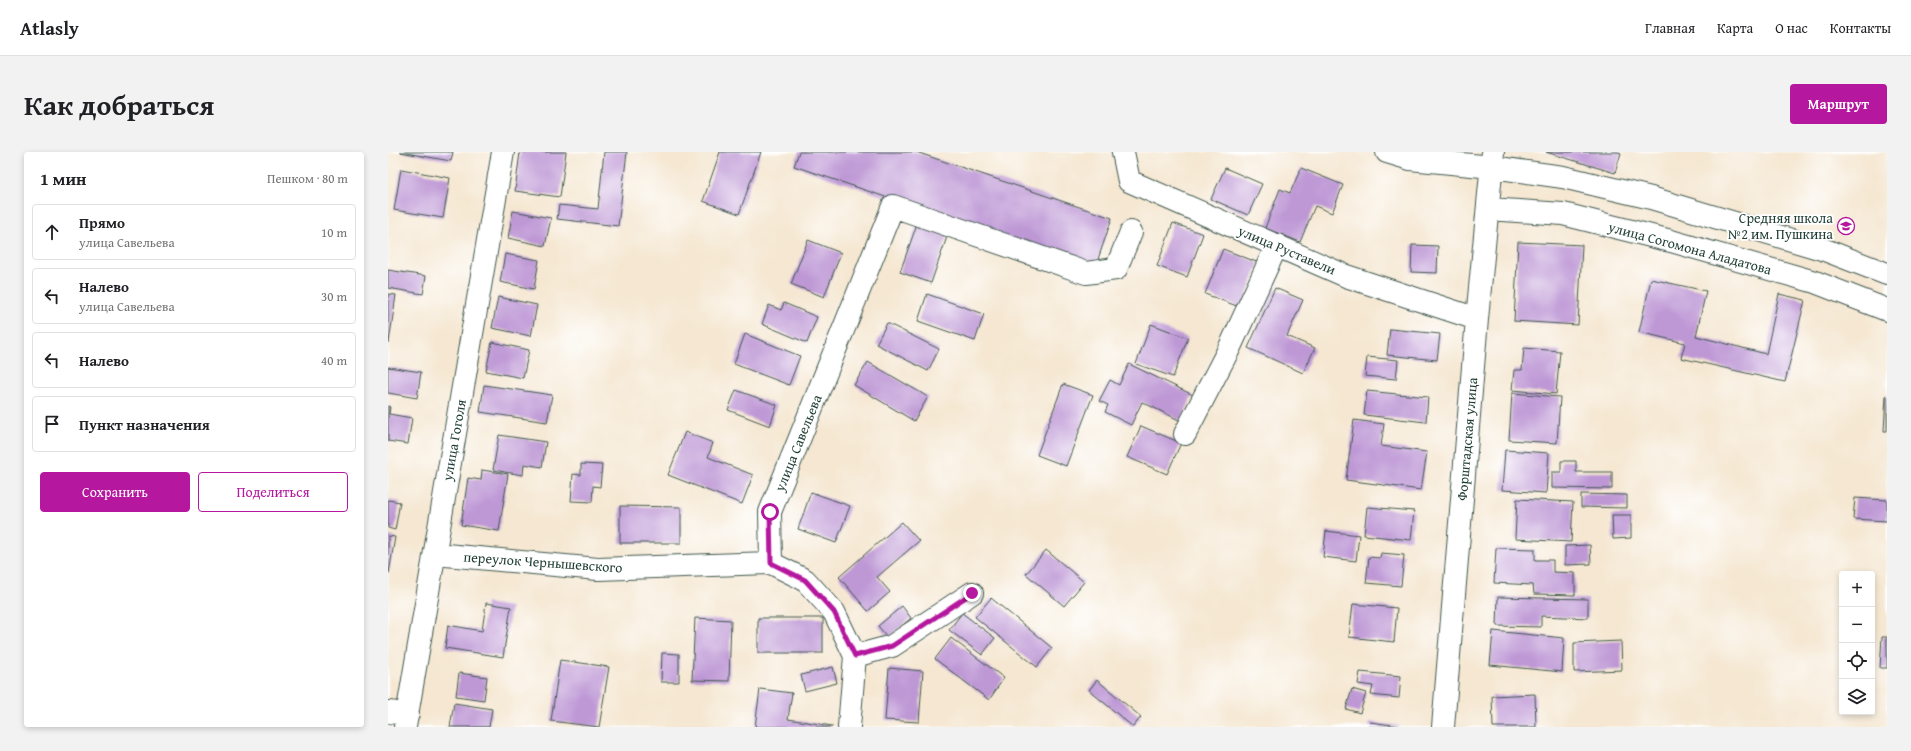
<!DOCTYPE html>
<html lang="ru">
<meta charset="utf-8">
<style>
body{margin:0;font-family:"Gentium Book Plus",serif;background:#f2f2f2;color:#202124}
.controls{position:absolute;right:12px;bottom:12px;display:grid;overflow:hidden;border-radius:4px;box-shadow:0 2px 6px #0003}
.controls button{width:36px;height:36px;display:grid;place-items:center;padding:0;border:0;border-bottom:1px solid #e0e0e0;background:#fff;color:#202124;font:20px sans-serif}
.stop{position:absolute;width:12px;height:12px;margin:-9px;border:3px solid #b5179e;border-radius:50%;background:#fff}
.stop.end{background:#b5179e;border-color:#fff;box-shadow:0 1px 4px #0008}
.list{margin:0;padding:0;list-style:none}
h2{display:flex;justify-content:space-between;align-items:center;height:52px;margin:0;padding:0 16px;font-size:17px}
h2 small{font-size:13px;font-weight:400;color:#757577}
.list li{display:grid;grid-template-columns:26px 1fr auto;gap:12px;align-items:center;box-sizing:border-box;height:56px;margin:0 8px 8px;padding:0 8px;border:1px solid #e0e0e0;border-radius:4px}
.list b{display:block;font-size:15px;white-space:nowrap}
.list p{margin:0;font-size:13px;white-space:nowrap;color:#757577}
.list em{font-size:13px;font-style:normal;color:#757577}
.actions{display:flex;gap:8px;padding:12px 16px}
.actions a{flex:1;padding:9px 0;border:1px solid #b5179e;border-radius:4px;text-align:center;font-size:14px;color:#b5179e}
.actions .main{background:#b5179e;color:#fff}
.icon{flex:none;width:22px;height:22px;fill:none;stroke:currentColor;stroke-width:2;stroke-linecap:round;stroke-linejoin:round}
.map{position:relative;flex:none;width:1499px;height:575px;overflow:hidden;border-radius:4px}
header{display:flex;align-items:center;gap:24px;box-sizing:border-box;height:56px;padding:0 20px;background:#fff;border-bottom:1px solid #e0e0e0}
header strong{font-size:19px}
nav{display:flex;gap:22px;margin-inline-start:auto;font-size:14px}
.intro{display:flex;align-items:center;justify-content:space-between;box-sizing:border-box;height:96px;padding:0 24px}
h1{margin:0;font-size:28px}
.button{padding:10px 18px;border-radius:4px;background:#b5179e;color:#fff;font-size:14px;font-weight:700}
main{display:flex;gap:24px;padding:0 24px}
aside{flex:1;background:#fff;border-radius:4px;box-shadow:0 2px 6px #0003}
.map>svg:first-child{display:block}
.building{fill:#be98d5}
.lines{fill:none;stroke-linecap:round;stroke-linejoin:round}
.minor-casing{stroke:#3f564c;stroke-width:24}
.minor{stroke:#fff;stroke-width:22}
.route{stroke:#b5179e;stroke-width:5}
.labels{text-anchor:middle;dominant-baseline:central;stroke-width:3.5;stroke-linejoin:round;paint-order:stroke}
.poi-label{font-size:14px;fill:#1f3d34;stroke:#fff;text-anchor:end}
.street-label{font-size:14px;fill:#1f3d34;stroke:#fff}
</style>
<header>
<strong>Atlasly</strong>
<nav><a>Главная</a><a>Карта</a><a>О нас</a><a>Контакты</a></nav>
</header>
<div class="intro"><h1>Как добраться</h1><a class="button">Маршрут</a></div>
<main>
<aside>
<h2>1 мин<small>Пешком · 80 m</small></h2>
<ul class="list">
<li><svg class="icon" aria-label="ahead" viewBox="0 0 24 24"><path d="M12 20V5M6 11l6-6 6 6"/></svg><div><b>Прямо</b><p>улица Савельева</p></div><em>10 m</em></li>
<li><svg class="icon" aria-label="left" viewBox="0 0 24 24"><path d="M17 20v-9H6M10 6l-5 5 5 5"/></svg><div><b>Налево</b><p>улица Савельева</p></div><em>30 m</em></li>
<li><svg class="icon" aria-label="left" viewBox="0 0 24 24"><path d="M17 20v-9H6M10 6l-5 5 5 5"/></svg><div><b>Налево</b></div><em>40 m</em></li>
<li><svg class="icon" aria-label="arrive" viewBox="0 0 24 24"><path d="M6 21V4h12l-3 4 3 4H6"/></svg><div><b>Пункт назначения</b></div></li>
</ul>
<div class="actions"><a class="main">Сохранить</a><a>Поделиться</a></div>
</aside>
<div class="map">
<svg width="1499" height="575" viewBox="0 0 1499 575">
<rect width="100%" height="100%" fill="#fff"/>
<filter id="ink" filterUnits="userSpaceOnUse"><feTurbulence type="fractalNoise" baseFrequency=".025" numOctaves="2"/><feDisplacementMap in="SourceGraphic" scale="8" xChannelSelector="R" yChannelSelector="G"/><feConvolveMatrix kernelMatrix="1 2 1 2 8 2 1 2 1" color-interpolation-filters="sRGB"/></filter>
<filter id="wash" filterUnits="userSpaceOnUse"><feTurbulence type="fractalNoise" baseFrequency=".012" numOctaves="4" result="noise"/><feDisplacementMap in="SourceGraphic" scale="16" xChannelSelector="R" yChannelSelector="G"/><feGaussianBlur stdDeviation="0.9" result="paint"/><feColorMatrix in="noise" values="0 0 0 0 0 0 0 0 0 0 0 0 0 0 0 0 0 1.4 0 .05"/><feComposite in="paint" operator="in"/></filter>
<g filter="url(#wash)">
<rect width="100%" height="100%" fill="#f5e7d1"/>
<g id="blocks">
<path class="building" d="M12,0H65L63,9Z
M132,0H178L172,45L127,39Z
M216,0H239L230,74L169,67L171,53L210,57Z
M332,0H373L351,62L315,49Z
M411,0H528L724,66L707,116L406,14Z
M1158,0H1230L1233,1L1227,21Z
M837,16L874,32L860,63L823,47Z
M913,16L955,33L944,61L927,54L912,90L877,76L892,37L902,41Z
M13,17L62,26L55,66L6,58Z
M125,59L163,66L157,94L120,86Z
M785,71L815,82L799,125L769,114Z
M529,72L560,82L543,131L512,120Z
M420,88L453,101L436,145L403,132Z
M1130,90L1194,93L1190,173L1126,169Z
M1024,93L1050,94L1049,121L1023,120Z
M835,97L871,111L854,156L817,142Z
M117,102L151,108L146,137L112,130Z
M0,118L38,124L35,142L0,136Z
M1263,127L1318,139L1308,184L1378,202L1391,142L1417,148L1397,230L1293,206L1297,191L1251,180Z
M887,136L915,148L899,184L927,196L915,221L860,196Z
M0,142L8,143L1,190H0Z
M539,142L596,162L587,189L530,169Z
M110,145L149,153L143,184L104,176Z
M396,151L429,165L419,191L374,172L381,153L393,158Z
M499,171L551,197L540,219L488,192Z
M763,172L800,186L785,225L748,212Z
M1002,177L1052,182L1049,208L999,203Z
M357,182L412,204L401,233L346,212Z
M104,190L141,198L135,226L98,219Z
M1136,196L1172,199L1168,242L1124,238L1126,218H1134Z
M979,205L1010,208L1008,227L977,224Z
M480,210L540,245L526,269L466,233Z
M741,212L805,243L793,269L754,250L743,273L717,260L720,253L711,249L722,228L731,233Z
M0,215L33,220L29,246L0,241Z
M675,232L705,243L678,314L649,303Z
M96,233L164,243L159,270L92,260Z
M348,238L389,253L382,274L340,258Z
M979,239L1040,245L1038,270L976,263Z
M1124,241L1172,245L1169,291L1121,288Z
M1498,243L1499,244V279H1496Z
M0,254L2,255L1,262L24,266L20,292L0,289Z
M966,268L996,272L993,294L1039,300L1033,338L958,328Z
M753,274L793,291L779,322L739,305Z
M297,280L325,291L320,305L365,323L354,352L280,323Z
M111,283L158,290L154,315L136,312L135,323L105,318Z
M1117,298L1161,301L1158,341L1114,338Z
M1173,309H1188V320H1224V337L1164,336V320H1173Z
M193,312L214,313L212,335L205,334L204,350L183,349L185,322L193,323Z
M94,318L120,322L111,379L73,373L80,326L93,328Z
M423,340L462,354L448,391L410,377Z
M1193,342L1239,343V356L1193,355Z
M1467,346L1499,348V369L1465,367Z
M1129,347L1185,350L1183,390L1127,387Z
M0,348L12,350L7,378L0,376Z
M232,354L293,355V391H232Z
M979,355L1026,359L1023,388L976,383Z
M1224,363H1243V386L1225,387Z
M514,370L531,389L489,425L502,440L480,459L451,425Z
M938,379L971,383L968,409L935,405Z
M0,384L7,385L1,421H0Z
M1202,393L1203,412L1177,413V394Z
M1108,396L1147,397V408H1165V420L1187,421V443L1146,442L1145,433L1106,431Z
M658,398L696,430L676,454L638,422Z
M993,401L1016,403L1013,434L978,431L981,405L992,406Z
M1110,445L1200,447V466L1153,464V475L1109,474Z
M603,446L664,496L649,515L587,465Z
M98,451L123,455L115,505L57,496L60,473L94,479Z
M965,452L1009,456L1006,490L961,485Z
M514,454L523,466L500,486L490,474Z
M574,461L607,486L594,503L561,478Z
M307,466L343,468L341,529L304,528Z
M370,466H435V501H370Z
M1105,479L1176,486L1174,520L1102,513Z
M1494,485H1499V516H1492Z
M563,486L616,526L601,548L547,507Z
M1233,489L1234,518L1186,520V491Z
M274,501L291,502V530H273Z
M172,508L221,515L211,575L163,569Z
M445,515L449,531L417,539L413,523Z
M501,516L535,519L531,570L497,568Z
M972,520L1013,524L1011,546L983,543L985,534L970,532Z
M71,521L99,525L96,548L68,544Z
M709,528L753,565L745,575L701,538Z
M372,537L404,541L400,567L444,574V575H367Z
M964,537L978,541L972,561L958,557Z
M1147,542L1148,575H1105L1104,544Z
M66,551L104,557L101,575H62Z
M982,570L1011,574V575H981Z"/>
</g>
</g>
<g filter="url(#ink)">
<use href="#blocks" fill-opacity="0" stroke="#3f564c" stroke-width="1"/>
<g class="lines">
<g class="minor-casing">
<path id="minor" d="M735,0L741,29L958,124L1089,167
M999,0L1022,7L1104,15L1175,25L1263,46L1437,98L1499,122
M1100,57L1175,62L1283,89L1427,130L1499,158
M797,282L842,195L889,93
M47,402L210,417L383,411
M467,504L504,494L584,441
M0,560L20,562
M17,575L115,0
M461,575L467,504L446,460L417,428L383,411L382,360L505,54L698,121L728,117L743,80
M1055,575L1089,167L1105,0"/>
</g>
<use href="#minor" class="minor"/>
</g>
</g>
<g class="lines" filter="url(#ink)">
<path class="route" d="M382,360L383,411L417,428L446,460L467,504L504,494L584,441"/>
</g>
<defs>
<g id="school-ring" transform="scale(0.9)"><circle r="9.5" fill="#fff" stroke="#b5179e" stroke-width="1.5"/><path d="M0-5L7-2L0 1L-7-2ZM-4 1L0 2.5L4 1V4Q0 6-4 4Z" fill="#b5179e"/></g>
</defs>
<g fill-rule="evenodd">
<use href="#school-ring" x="1458" y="74"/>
</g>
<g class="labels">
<g class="poi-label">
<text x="1445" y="66">Средняя школа<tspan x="1445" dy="16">№2 им. Пушкина</tspan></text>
</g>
<g class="street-label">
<text transform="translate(1302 96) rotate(15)">улица Согомона Аладатова</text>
<text transform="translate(899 98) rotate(23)">улица Руставели</text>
<text transform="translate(1079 287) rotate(-85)">Форштадская улица</text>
<text transform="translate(66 288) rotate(-80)">улица Гоголя</text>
<text transform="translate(410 291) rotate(-68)">улица Савельева</text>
<text transform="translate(155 410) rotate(4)">переулок Чернышевского</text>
</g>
</g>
</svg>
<div class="controls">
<button>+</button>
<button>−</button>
<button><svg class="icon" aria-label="locate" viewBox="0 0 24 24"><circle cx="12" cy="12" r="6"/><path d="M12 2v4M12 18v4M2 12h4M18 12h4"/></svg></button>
<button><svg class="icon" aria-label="layers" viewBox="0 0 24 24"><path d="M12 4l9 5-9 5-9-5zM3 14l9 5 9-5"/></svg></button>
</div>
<div class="stop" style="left:382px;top:360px"></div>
<div class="stop end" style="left:584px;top:441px"></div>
</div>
</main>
